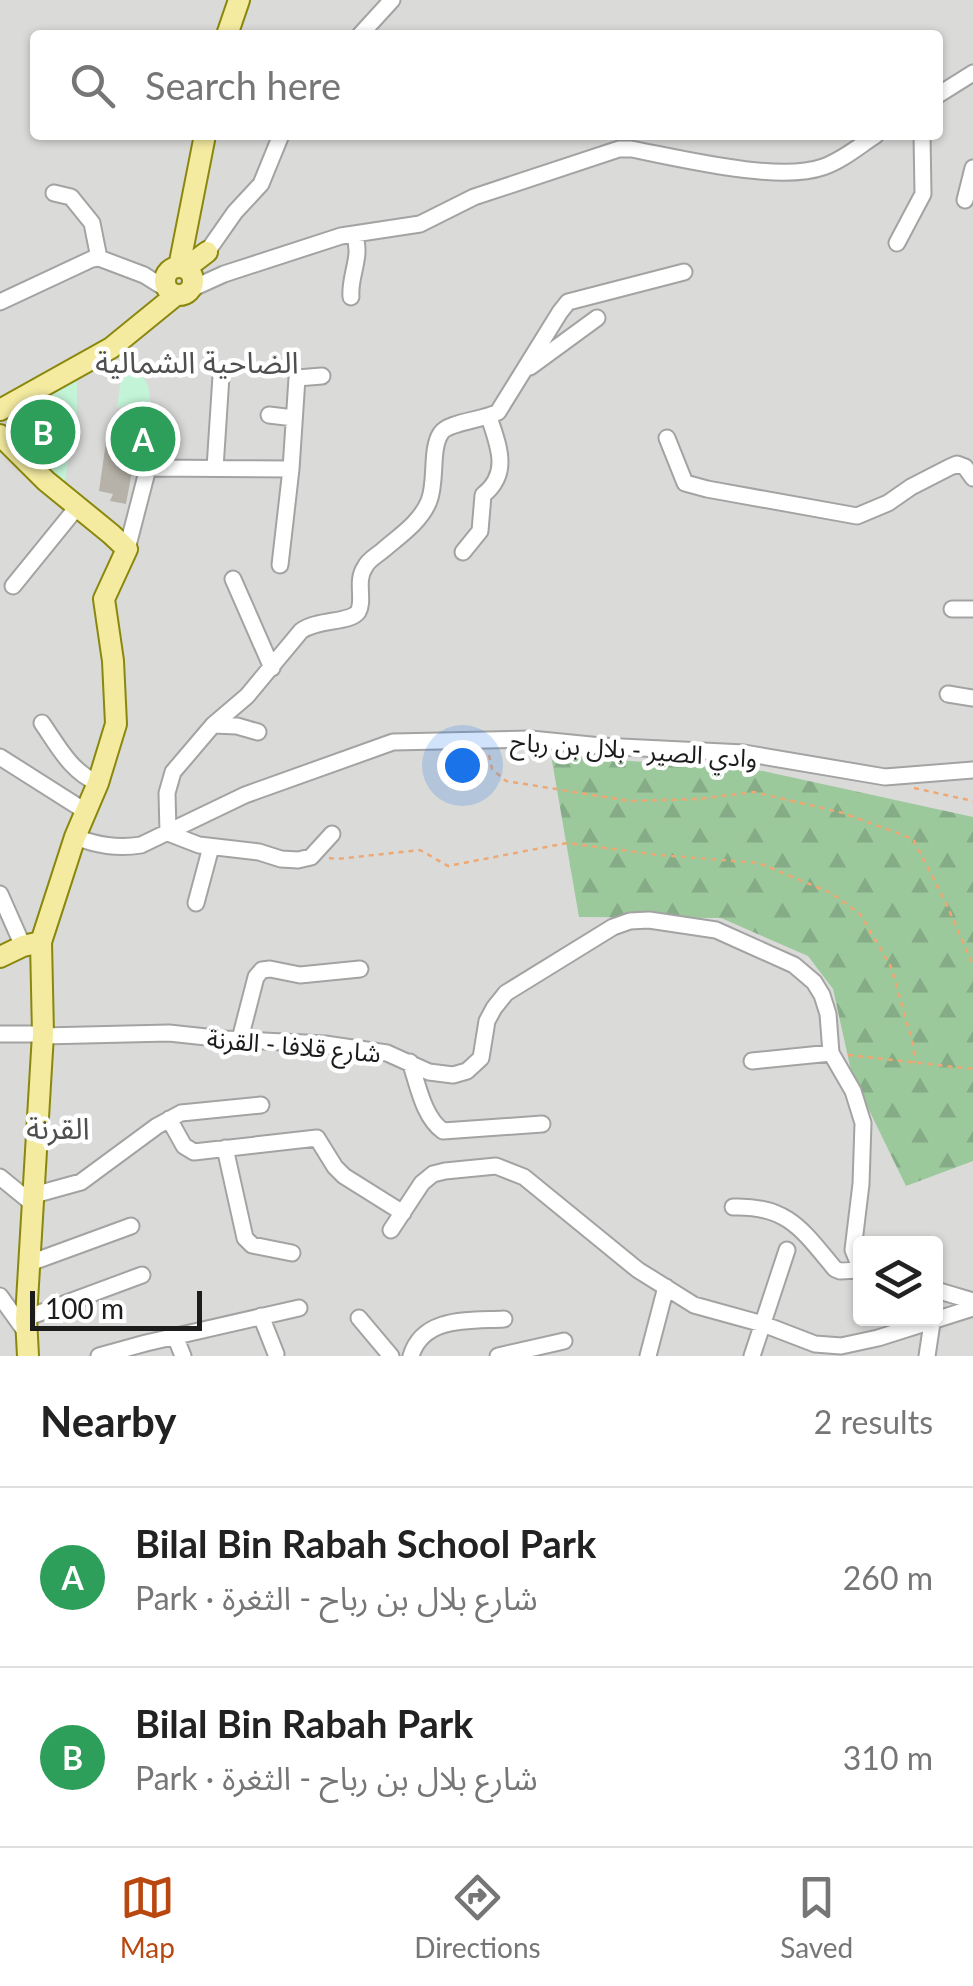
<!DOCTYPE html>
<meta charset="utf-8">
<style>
body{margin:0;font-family:Lato,"Noto Sans Arabic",sans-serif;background:#f6f6f6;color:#222}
.controls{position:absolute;right:30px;bottom:30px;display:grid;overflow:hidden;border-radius:10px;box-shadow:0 2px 8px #0004}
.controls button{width:90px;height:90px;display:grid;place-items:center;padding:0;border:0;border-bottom:2px solid #e0e0e0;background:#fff;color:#222;font:50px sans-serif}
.scale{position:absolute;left:30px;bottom:25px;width:172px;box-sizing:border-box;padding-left:10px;border:5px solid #1c1c1c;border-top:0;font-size:28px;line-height:35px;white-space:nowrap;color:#1c1c1c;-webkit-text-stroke:8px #fff;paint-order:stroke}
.you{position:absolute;left:462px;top:765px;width:35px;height:35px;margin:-25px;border:8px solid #fff;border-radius:50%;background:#1a73e8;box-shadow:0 0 0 15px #1a73e833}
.badge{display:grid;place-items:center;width:65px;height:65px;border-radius:50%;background:#b94710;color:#fff;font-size:32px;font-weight:700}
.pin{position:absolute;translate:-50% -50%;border:5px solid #fff;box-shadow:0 2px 10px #0006}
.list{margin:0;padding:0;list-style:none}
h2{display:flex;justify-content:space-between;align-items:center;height:130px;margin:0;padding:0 40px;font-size:42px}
h2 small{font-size:32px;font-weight:400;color:#767676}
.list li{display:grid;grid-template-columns:65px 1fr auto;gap:30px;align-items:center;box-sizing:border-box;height:180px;padding:0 40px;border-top:2px solid #e0e0e0}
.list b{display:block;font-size:38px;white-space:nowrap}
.list p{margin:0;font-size:32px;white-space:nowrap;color:#767676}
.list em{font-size:32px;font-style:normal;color:#767676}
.icon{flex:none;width:55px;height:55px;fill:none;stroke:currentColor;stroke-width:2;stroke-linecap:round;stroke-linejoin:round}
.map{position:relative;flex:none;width:973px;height:1356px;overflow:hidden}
.search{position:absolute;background:#fff;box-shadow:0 2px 8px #0004;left:30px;right:30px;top:30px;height:110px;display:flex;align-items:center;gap:25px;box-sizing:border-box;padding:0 35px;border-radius:10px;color:#767676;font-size:38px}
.sheet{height:490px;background:#fff}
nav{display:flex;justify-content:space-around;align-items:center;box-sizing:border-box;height:140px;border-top:2px solid #e0e0e0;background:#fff;font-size:28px;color:#767676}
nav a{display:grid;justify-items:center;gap:5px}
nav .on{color:#b94710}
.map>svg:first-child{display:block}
.residential{fill:#dadad9;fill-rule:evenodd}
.forest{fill:url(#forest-firs)}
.park{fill:#c3f4d7}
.building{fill:#b6b2a9}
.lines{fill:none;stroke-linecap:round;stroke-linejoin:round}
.minor-casing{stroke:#a3a3a3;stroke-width:19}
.major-casing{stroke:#89880c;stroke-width:24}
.path{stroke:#eea873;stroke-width:2.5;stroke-dasharray:5 5;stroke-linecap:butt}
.minor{stroke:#fff;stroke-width:15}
.major{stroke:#f4eba1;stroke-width:20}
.labels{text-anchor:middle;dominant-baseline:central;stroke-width:9;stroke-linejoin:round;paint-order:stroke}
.street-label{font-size:25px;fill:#1c1c1c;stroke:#fff}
.quarter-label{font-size:30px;fill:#4f4f4f;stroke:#fff}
</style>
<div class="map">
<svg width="973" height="1356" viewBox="0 0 973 1356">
<defs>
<pattern id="forest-firs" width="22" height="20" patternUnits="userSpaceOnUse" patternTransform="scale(2.5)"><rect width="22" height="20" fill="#9bc99c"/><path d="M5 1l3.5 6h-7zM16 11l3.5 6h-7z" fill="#85ac86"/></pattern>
</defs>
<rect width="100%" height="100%" fill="#edede3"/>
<path class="residential" d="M0,0H973V1356H0ZM35,35H938V135H35ZM860,1244H936V1318H860Z"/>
<path class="forest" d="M551,755L763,771L973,817V1161L906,1186L852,1075L833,989L808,956L721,918L579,917Z"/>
<path class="park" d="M123,364C131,368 144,375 147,384C155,403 146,445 144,465L136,467L144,412L129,405L117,408Z
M77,381V416L64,486L14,436L8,428L6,420L16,406Z"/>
<path class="building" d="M127,407L138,411L137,415L142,416L126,504L110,501L113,494L99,491L107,435L121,436Z"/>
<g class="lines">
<g class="minor-casing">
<path id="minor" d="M360,35L392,0
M938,95L973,73
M54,193L71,197L92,223L99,258
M965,200L973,168
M897,243L923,194L922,135
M207,252L235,212L261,184L281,135
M191,289L224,274L341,236L420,224L474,197L619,149H631C679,158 778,183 823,167C843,160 859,146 876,135
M351,297C349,275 363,256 354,235
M0,302L92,259L99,258L144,275L160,285H165
M530,367L597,318
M269,415L294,418
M667,438L685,483L707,489L857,516L888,503L911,487L950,467L957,464L965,467L973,478
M215,468L221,376
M127,549L148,468L291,469L297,378L322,376
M463,552L480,531L483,495C511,473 498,445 489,417
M280,565L291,469
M233,579L272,668
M13,586L78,506
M952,609H973
M948,694L973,698
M42,723C58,746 71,772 98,783
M213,725L237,726L258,732
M0,757L85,811
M332,834L311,857L298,860L281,859L259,852L199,845L168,833L167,793L173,772L213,725L247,696L301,631C317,619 350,623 358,612C365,600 355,581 365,567C368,560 376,556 382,551C399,536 420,523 429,501C437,481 430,449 441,433C448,422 484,420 498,412L560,312L568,302L684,272
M75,837C97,845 117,849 141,845L245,795L393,742L531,739L601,746L744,753L885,777L973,770
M0,894L23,946
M196,903L211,847
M0,1034H43
M43,1036L169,1033L225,1039L325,1044L387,1053L429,1072L453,1075L467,1071L481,1058L487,1021L494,1008L506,993L613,927L630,921L649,920L716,930L794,965L814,982L822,995L828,1014L831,1053L853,1091L863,1123L861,1184L853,1250L860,1267
M240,1039L256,977L262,970L270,969L300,975L360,969
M752,1061L831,1053
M410,1062C418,1084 423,1117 443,1131L542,1124
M169,1119L184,1146L194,1152L317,1138L335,1167L344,1176L403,1213
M225,1148L245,1238L252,1245L292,1253
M0,1177L33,1204
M34,1195L81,1182L157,1126L181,1113L261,1105
M733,1207C788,1205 803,1231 835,1269L840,1271L860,1270
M391,1230L422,1183L433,1174L445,1171L496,1166L524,1177L638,1270L694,1305L763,1324L815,1344L841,1346L878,1338L973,1308
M30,1263L131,1226
M936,1290L973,1301
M0,1296L25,1331
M261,1316L276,1354
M26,1318L142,1275
M359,1318L391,1356
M175,1336L183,1356
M99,1356L146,1343L299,1308
M411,1356C423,1316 469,1321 504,1319
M498,1356L564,1341
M648,1356L666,1287
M752,1356L787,1250
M927,1356L932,1323"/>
</g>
<g class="major-casing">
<path id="major" d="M227,35L239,0
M165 281a14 14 0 1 1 28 0a14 14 0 1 1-28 0Z
M179,267L205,135
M186,268L207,252
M0,410L111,348L176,295
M0,435L46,481L111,534L127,549L104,599L113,661L116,724L98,783L75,837L41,942L43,1034L26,1318L28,1356
M0,957L23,946L41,942"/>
</g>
<path class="path" d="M489,755L492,769L506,781L630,801L698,799L754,792L843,813L913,839L946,903L973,965
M914,788L973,801
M329,858L337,859L420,850L448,866L567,843L659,855L759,863L831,893L860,914L891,967L913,1044L915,1063
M848,1055L973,1069"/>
<use href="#minor" class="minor"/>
<use href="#major" class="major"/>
</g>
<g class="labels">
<g class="street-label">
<text transform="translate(634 749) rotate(4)">وادي الصير - بلال بن رباح</text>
<text transform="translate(294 1045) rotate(5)">شارع قلافا - القرنة</text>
</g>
<g class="quarter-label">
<text x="197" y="361">الضاحية الشمالية</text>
<text x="58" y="1127">القرنة</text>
</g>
</g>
</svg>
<div class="controls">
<button><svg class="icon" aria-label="layers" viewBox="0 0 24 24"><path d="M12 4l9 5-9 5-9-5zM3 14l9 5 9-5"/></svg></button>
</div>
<div class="scale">100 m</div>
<div class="you"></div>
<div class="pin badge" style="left:143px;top:439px;background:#2e9e5b">A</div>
<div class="pin badge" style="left:43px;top:432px;background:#2e9e5b">B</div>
<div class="search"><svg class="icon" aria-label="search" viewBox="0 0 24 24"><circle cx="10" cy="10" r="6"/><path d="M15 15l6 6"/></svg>Search here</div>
</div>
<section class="sheet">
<h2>Nearby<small>2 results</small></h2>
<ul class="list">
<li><span class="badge" style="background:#2e9e5b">A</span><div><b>Bilal Bin Rabah School Park</b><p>Park · شارع بلال بن رباح - الثغرة</p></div><em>260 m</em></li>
<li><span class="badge" style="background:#2e9e5b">B</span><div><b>Bilal Bin Rabah Park</b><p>Park · شارع بلال بن رباح - الثغرة</p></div><em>310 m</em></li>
</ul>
</section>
<nav>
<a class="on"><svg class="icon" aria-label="map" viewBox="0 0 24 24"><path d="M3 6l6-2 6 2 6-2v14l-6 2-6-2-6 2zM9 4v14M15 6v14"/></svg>Map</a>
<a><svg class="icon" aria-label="directions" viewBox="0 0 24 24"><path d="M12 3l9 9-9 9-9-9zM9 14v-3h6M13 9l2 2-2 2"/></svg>Directions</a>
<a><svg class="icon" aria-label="saved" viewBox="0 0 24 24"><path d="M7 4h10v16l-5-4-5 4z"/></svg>Saved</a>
</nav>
